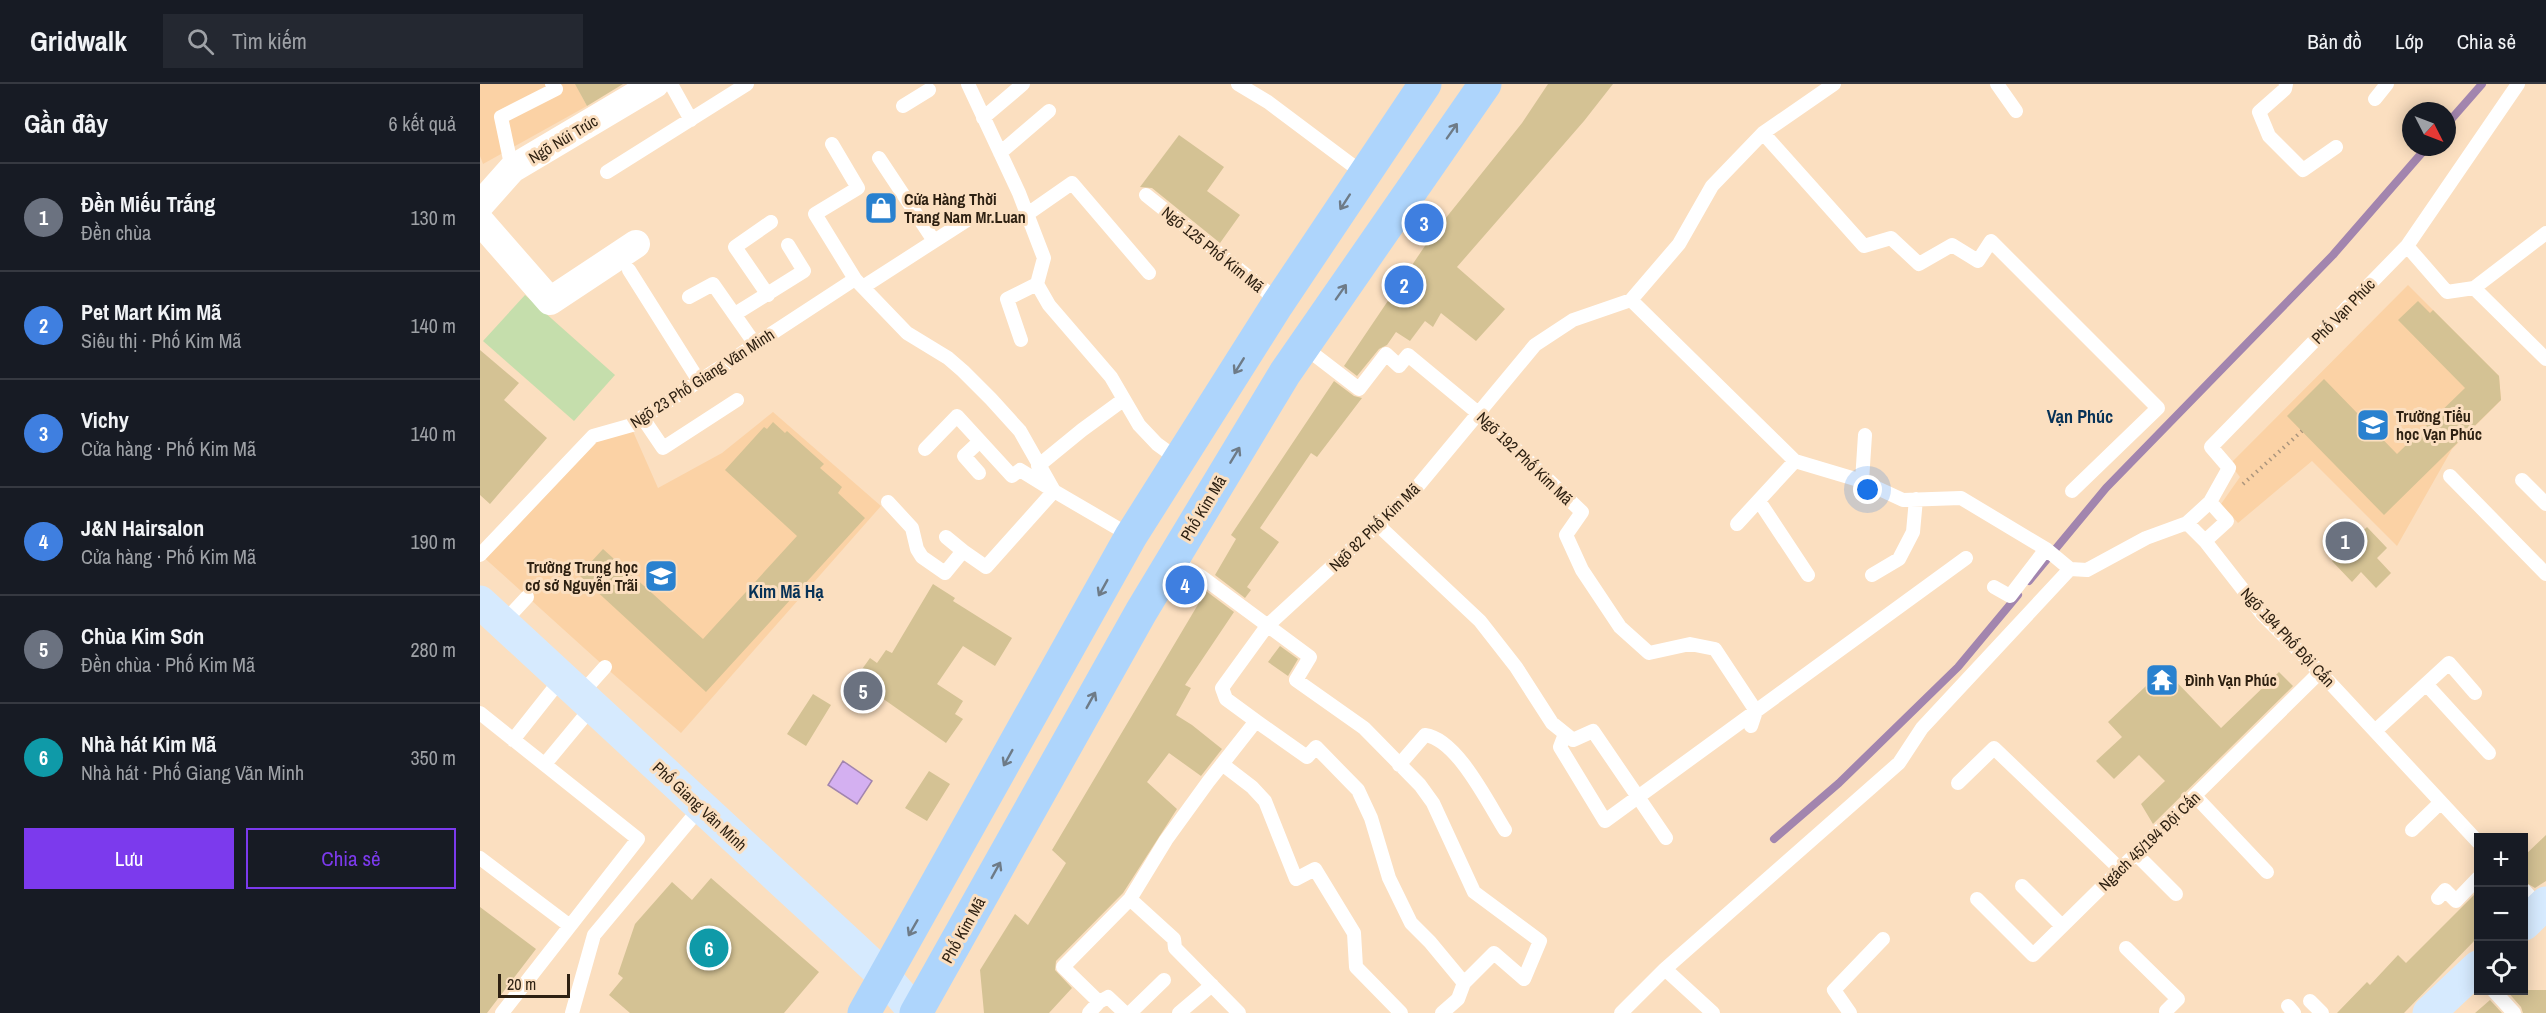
<!DOCTYPE html>
<html lang="vi">
<meta charset="utf-8">
<style>
body{margin:0;font-family:"Archivo Narrow",sans-serif;background:#242831;color:#f1f3f6}
.controls{position:absolute;right:18px;bottom:18px;display:grid;overflow:hidden;border-radius:0px;box-shadow:0 3px 15px #0003}
.controls button{width:54px;height:54px;display:grid;place-items:center;padding:0;border:0;border-bottom:2px solid #363941;background:#171b24;color:#f1f3f6;font:30px sans-serif}
.compass{position:absolute;left:1922px;top:18px;width:54px;height:54px;border-radius:50%;background:#171b24;box-shadow:0 3px 15px #0003;rotate:132deg}
.scale{position:absolute;left:18px;bottom:15px;width:72px;box-sizing:border-box;padding-left:6px;border:3px solid #2e2112;border-top:0;font-size:16px;line-height:21px;white-space:nowrap;color:#2e2112;-webkit-text-stroke:4px #fbdfc0;paint-order:stroke}
.you{position:absolute;left:1388px;top:406px;width:21px;height:21px;margin:-15px;border:4px solid #fff;border-radius:50%;background:#1a73e8;box-shadow:0 0 0 9px #1a73e833}
.badge{display:grid;place-items:center;width:39px;height:39px;border-radius:50%;background:#7c3aed;color:#fff;font-size:20px;font-weight:700}
.pin{position:absolute;translate:-50% -50%;border:3px solid #fff;box-shadow:0 2px 6px #0006}
.list{margin:0;padding:0;list-style:none}
h2{display:flex;justify-content:space-between;align-items:center;height:78px;margin:0;padding:0 24px;font-size:26px}
h2 small{font-size:20px;font-weight:400;color:#9ea1a6}
.list li{display:grid;grid-template-columns:39px 1fr auto;gap:18px;align-items:center;box-sizing:border-box;height:108px;padding:0 24px;border-top:2px solid #363941}
.list b{display:block;font-size:22px;white-space:nowrap}
.list p{margin:0;font-size:20px;white-space:nowrap;color:#9ea1a6}
.list em{font-size:20px;font-style:normal;color:#9ea1a6}
.actions{display:flex;gap:12px;padding:18px 24px}
.actions a{flex:1;padding:14px 0;border:2px solid #7c3aed;border-radius:0px;text-align:center;font-size:21px;color:#7c3aed}
.actions .main{background:#7c3aed;color:#fff}
.icon{flex:none;width:33px;height:33px;fill:none;stroke:currentColor;stroke-width:2;stroke-linecap:round;stroke-linejoin:round}
.map{position:relative;flex:none;width:2066px;height:929px;overflow:hidden}
header{display:flex;align-items:center;gap:36px;box-sizing:border-box;height:84px;padding:0 30px;background:#171b24;border-bottom:2px solid #363941}
header strong{font-size:28px}
nav{display:flex;gap:33px;margin-inline-start:auto;font-size:21px}
.search{width:420px;height:54px;background:#242831;display:flex;align-items:center;gap:15px;box-sizing:border-box;padding:0 21px;border-radius:0px;color:#9ea1a6;font-size:22px}
main{display:flex}
aside{flex:1;background:#171b24}
.map>svg:first-child{display:block}
.built{fill:#fbd2a5}
.green{fill:#c5deac}
.water{fill:#d4b0f1;stroke:#a285ae;stroke-width:1.5}
.lines{fill:none;stroke-linecap:round;stroke-linejoin:round}
.stream{stroke:#a285ae;stroke-width:8}
.building{fill:#d4c294}
.path{stroke:#ac967d;stroke-width:4;stroke-dasharray:1.5 4.5;stroke-linecap:butt}
.lane{stroke:#fff;stroke-width:14}
.street{stroke:#fff;stroke-width:28}
.secondary{stroke:#d6eafe;stroke-width:33}
.primary{stroke:#aed5fc;stroke-width:33}
.oneway{stroke:#6e7b87}
.labels{text-anchor:middle;dominant-baseline:central;stroke-width:6;stroke-linejoin:round;paint-order:stroke}
.street-label{font-size:16px;fill:#2e2112;stroke:#fbdfc0}
.poi-label{font-size:16px;font-weight:bold;fill:#2e2112;stroke:#fbdfc0;text-anchor:start}
.neighbourhood-label{font-size:18px;font-weight:bold;fill:#073257;stroke:#fbdfc0}
</style>
<header>
<strong>Gridwalk</strong>
<div class="search"><svg class="icon" aria-label="search" viewBox="0 0 24 24"><circle cx="10" cy="10" r="6"/><path d="M15 15l6 6"/></svg>Tìm kiếm</div>
<nav><a>Bản đồ</a><a>Lớp</a><a>Chia sẻ</a></nav>
</header>
<main>
<aside>
<h2>Gần đây<small>6 kết quả</small></h2>
<ul class="list">
<li><span class="badge" style="background:#6b7280">1</span><div><b>Đền Miếu Trắng</b><p>Đền chùa</p></div><em>130 m</em></li>
<li><span class="badge" style="background:#3f7fe0">2</span><div><b>Pet Mart Kim Mã</b><p>Siêu thị · Phố Kim Mã</p></div><em>140 m</em></li>
<li><span class="badge" style="background:#3f7fe0">3</span><div><b>Vichy</b><p>Cửa hàng · Phố Kim Mã</p></div><em>140 m</em></li>
<li><span class="badge" style="background:#3f7fe0">4</span><div><b>J&amp;N Hairsalon</b><p>Cửa hàng · Phố Kim Mã</p></div><em>190 m</em></li>
<li><span class="badge" style="background:#6b7280">5</span><div><b>Chùa Kim Sơn</b><p>Đền chùa · Phố Kim Mã</p></div><em>280 m</em></li>
<li><span class="badge" style="background:#0f9aa8">6</span><div><b>Nhà hát Kim Mã</b><p>Nhà hát · Phố Giang Văn Minh</p></div><em>350 m</em></li>
</ul>
<div class="actions"><a class="main">Lưu</a><a>Chia sẻ</a></div>
</aside>
<div class="map">
<svg width="2066" height="929" viewBox="0 0 2066 929">
<rect width="100%" height="100%" fill="#fbdfc0"/>
<path class="built" d="M0,0H106L98,5L107,22L3,80L0,72Z
M1928,201L2019,292L2021,316L1972,365L1917,462L1832,377L1758,439L1741,420L1760,393L1750,380Z
M293,328L401,422L201,649L125,583L0,470L110,349L148,336L178,404L242,369Z"/>
<path class="green" d="M45,211L135,291L94,337L3,257Z"/>
<path class="water" d="M363,677L392,697L377,720L348,701Z"/>
<g class="lines">
<path class="stream" d="M1967,40L2002,0
M1549,497L1626,404L1853,171L1947,63
M1294,755L1359,699L1478,583L1538,511"/>
</g>
<path class="building" d="M95,0H143L107,22Z
M1068,0H1133L1104,37L977,183L1025,225L996,257L961,229L953,243L945,237L930,257L916,248L907,261L899,265L877,292L864,282L953,150L1042,39Z
M699,51L744,83L727,107L760,131L740,159L672,104L660,103Z
M1938,217L1950,229L1953,226L2019,292L2021,316L1904,431L1807,332L1844,295L1917,370L1985,304L1918,236Z
M0,266L39,299L24,316L67,354L10,420L0,411Z
M854,297L874,312L882,314L837,373L831,369L780,444L799,458L767,503L771,506L765,514L735,491L756,455L751,451Z
M293,338L305,349L307,347L344,380L340,384L362,403L358,409L385,434L226,608L99,491L123,465L223,555L317,452L245,386L284,343L287,345Z
M1887,443L1907,464L1897,474L1911,489L1896,504L1881,488L1872,498L1852,477Z
M453,500L475,514L473,517L532,554L515,582L483,562L457,600L483,617L475,630L483,635L466,659L375,595L390,574L397,579L406,566L412,569Z
M726,507L754,528L705,601L711,604L696,631L712,641L742,665L721,692L689,669L667,698L697,725L643,809L576,877L575,886L592,904L569,929H504L500,886L535,830L548,841L586,779L572,766Z
M800,562L818,575L808,592L788,578Z
M1684,585L1741,644L1799,588L1813,602L1673,740L1661,720L1685,697L1659,671L1634,695L1616,677L1642,653L1628,638Z
M333,610L351,621L326,662L307,650Z
M449,687L470,700L447,737L425,724Z
M2066,751V797L2055,804L2043,797V773Z
M231,794L339,888L304,929H150L129,911L143,894L138,890L155,840L192,798L212,816Z
M1998,807V853L1924,929H1857L1887,898L1890,901L1918,871L1926,879Z
M0,823L56,865L7,929H0Z
M2026,906H2066V929H2043L2041,923Z
M2010,916L2022,929H1995Z"/>
<g class="lines">
<path class="path" d="M1763,400L1822,347"/>
<path class="lane" d="M191,0L211,36
M488,0L539,109L564,174L557,200L569,221L631,293L659,341L677,360L699,376
M758,0L788,18L884,90
M1517,0L1536,27
M1806,0L1805,5L1779,28L1789,52L1823,86L1856,63
M1895,15L1907,0
M423,22L449,6
M503,34L543,0
M1283,49L1384,162L1411,154L1439,180L1472,161L1498,177L1511,157L1678,324L1592,407
M352,60L378,104L335,130L375,195L427,249L468,274L483,287L511,315L540,347L574,407L651,452
M520,69L569,27
M399,74L454,157
M32,85L21,33L76,5L72,0
M127,88L267,0
M666,111L786,207L797,221
M546,131L592,99L669,189
M1927,162L1967,208L1994,204L2066,149
M149,186L219,297
M383,203L487,136
M1994,204L2066,275
M288,211L255,163L291,138
M209,213L233,200L275,260
M1151,216L1315,377L1382,397L1423,416L1481,414L1566,465L1590,485
M255,230L324,187L308,161
M541,256L527,215L557,200
M823,262L879,305L906,270L919,282L928,271L998,329L1102,428L1086,451L1102,486L1140,543L1169,569L1210,560L1235,565L1276,627L1271,642
M162,333L183,364L257,316
M558,382L602,346L643,316
M499,389L484,372L500,357
M1970,392L2066,490
M2042,396L2066,420
M1382,397L1385,351
M1279,417L1328,491
M408,418L432,444L437,465L442,473L465,489L483,467L506,483L574,407L540,386L532,392L477,332L445,365
M1707,439L1730,418L1749,384L1731,363L1927,162L2038,0
M1257,440L1315,377
M899,442L1000,537L1036,583L1072,639L1093,656L1113,647L1186,754
M466,453L483,467
M1725,457L1747,437L1730,418
M0,471L113,352L152,341L375,195
M691,475L722,493L830,573L816,596L884,644L940,701L953,719L994,808L1060,857L1044,895L1014,869L984,899L978,915L962,929
M1590,485L1607,486L1666,454L1707,439L1725,457L1782,530L1840,588L1998,758
M1392,491L1419,475L1433,448L1436,415
M1514,503L1530,512L1566,465
M23,539L47,513
M1946,600L2009,669
M100,611L125,583
M0,629L158,755L22,929
M776,637L827,673L836,663L878,706L891,734L909,794L931,839L950,858L984,899
M1895,647L1969,579L1995,609
M1085,650L1080,663L1125,737L1486,474
M33,656L82,594
M65,680L113,622
M742,680L772,703L785,717L816,795L835,785L874,849L876,883L921,929
M919,681L945,651C977,655 1008,719 1025,746
M1478,699L1514,664L1640,785
M1715,712L1787,788
M1932,746L1961,718
M1656,770L1696,810
M0,774L90,842
M1542,802L1582,842
M2044,806L2060,824
M1958,814L1965,806L1976,817L1998,794
M650,815L694,855L695,864L759,929
M1497,815L1553,871L1840,588
M1646,864L1698,915L1686,927L1688,929
M1185,885L1233,929
M2013,906L2034,929
M1830,917L1842,929
M619,918L628,913L645,929
M1808,922L1814,929
M92,929L114,851L221,723
M609,929L619,918L583,883L650,815L686,756L728,698L776,637L746,615L742,604L787,542L933,408L1055,261L1093,236L1151,216L1199,160L1232,102L1283,49L1354,0
M650,929L684,896
M699,929L732,901
M1141,929L1185,885L1419,679L1442,644L1590,485
M1370,929L1354,906L1403,855"/>
<path class="street" d="M0,121L32,85L175,0
M0,137L70,217L156,160"/>
<path class="secondary" d="M0,518L372,862L405,893L436,929
M2044,840L2066,819
M1949,929L1998,883"/>
<path class="primary" d="M384,929L651,452L797,221L945,0
M436,929L661,528L805,289L1005,0"/>
</g>
<defs><path id="oneway-shaft" d="M-6 0H5M1.5-3L5.5 0L1.5 3" fill="none" stroke-width="1.6" stroke-linecap="round" stroke-linejoin="round" transform="scale(1.5)"/></defs>
<g class="oneway">
<use href="#oneway-shaft" transform="translate(972 47) rotate(-55)"/>
<use href="#oneway-shaft" transform="translate(865 118) rotate(123)"/>
<use href="#oneway-shaft" transform="translate(861 208) rotate(-55)"/>
<use href="#oneway-shaft" transform="translate(759 282) rotate(122)"/>
<use href="#oneway-shaft" transform="translate(755 371) rotate(-59)"/>
<use href="#oneway-shaft" transform="translate(623 504) rotate(119)"/>
<use href="#oneway-shaft" transform="translate(611 616) rotate(-61)"/>
<use href="#oneway-shaft" transform="translate(528 674) rotate(119)"/>
<use href="#oneway-shaft" transform="translate(516 786) rotate(-61)"/>
<use href="#oneway-shaft" transform="translate(433 844) rotate(120)"/>
</g>
<defs>
<g id="shop-square" transform="scale(1.725)"><rect x="-9" y="-9" width="18" height="18" rx="4" fill="#2981cf" stroke="#fbdfc0"/><path d="M-5-2.5h2.3a2.7 3.5 0 0 1 5.4 0H5L5.5 6h-11ZM-1.5-2.5h3a1.5 2.3 0 0 0-3 0Z" fill="#fff"/></g>
<g id="school-square" transform="scale(1.725)"><rect x="-9" y="-9" width="18" height="18" rx="4" fill="#2981cf" stroke="#fbdfc0"/><path d="M0-5L7-2L0 1L-7-2ZM-4 1L0 2.5L4 1V4Q0 6-4 4Z" fill="#fff"/></g>
<g id="temple-square" transform="scale(1.725)"><rect x="-9" y="-9" width="18" height="18" rx="4" fill="#2981cf" stroke="#fbdfc0"/><path d="M0-6L5-2H3V0L6.5 2.5H4V6H1.5V3h-3V6H-4V2.5H-6.5L-3 0V-2H-5Z" fill="#fff"/></g>
</defs>
<g fill-rule="evenodd">
<use href="#shop-square" x="401" y="124"/>
<use href="#school-square" x="1893" y="341"/>
<use href="#school-square" x="181" y="492"/>
<use href="#temple-square" x="1682" y="596"/>
</g>
<g class="labels">
<g class="street-label">
<text transform="translate(83 55) rotate(-31)">Ngõ Núi Trúc</text>
<text transform="translate(733 165) rotate(39)">Ngõ 125 Phố Kim Mã</text>
<text transform="translate(1863 227) rotate(-46)">Phố Vạn Phúc</text>
<text transform="translate(222 294) rotate(-33)">Ngõ 23 Phố Giang Văn Minh</text>
<text transform="translate(1045 374) rotate(44)">Ngõ 192 Phố Kim Mã</text>
<text transform="translate(723 424) rotate(-59)">Phố Kim Mã</text>
<text transform="translate(894 443) rotate(-44)">Ngõ 82 Phố Kim Mã</text>
<text transform="translate(1808 553) rotate(47)">Ngõ 194 Phố Đội Cấn</text>
<text transform="translate(220 722) rotate(43)">Phố Giang Văn Minh</text>
<text transform="translate(1669 757) rotate(-44)">Ngách 45/194 Đội Cấn</text>
<text transform="translate(483 846) rotate(-61)">Phố Kim Mã</text>
</g>
<g class="poi-label">
<text x="424" y="115">Cửa Hàng Thời<tspan x="424" dy="18">Trang Nam Mr.Luan</tspan></text>
<text x="1916" y="332">Trường Tiểu<tspan x="1916" dy="18">học Vạn Phúc</tspan></text>
<text x="158" y="483" text-anchor="end">Trường Trung học<tspan x="158" dy="18">cơ sở Nguyễn Trãi</tspan></text>
<text x="1705" y="596">Đình Vạn Phúc</text>
</g>
<g class="neighbourhood-label">
<text x="1600" y="332">Vạn Phúc</text>
<text x="306" y="507">Kim Mã Hạ</text>
</g>
</g>
</svg>
<div class="controls">
<button>+</button>
<button>−</button>
<button><svg class="icon" aria-label="locate" viewBox="0 0 24 24"><circle cx="12" cy="12" r="6"/><path d="M12 2v4M12 18v4M2 12h4M18 12h4"/></svg></button>
</div>
<svg class="compass" viewBox="-18 -18 36 36"><path d="M0-13l5 13h-10z" fill="#e53935"/><path d="M0 13l5-13h-10z" fill="#9ea1a6"/></svg>
<div class="scale">20 m</div>
<div class="you"></div>
<div class="pin badge" style="left:1865px;top:457px;background:#6b7280">1</div>
<div class="pin badge" style="left:924px;top:201px;background:#3f7fe0">2</div>
<div class="pin badge" style="left:944px;top:139px;background:#3f7fe0">3</div>
<div class="pin badge" style="left:705px;top:501px;background:#3f7fe0">4</div>
<div class="pin badge" style="left:383px;top:607px;background:#6b7280">5</div>
<div class="pin badge" style="left:229px;top:864px;background:#0f9aa8">6</div>
</div>
</main>
